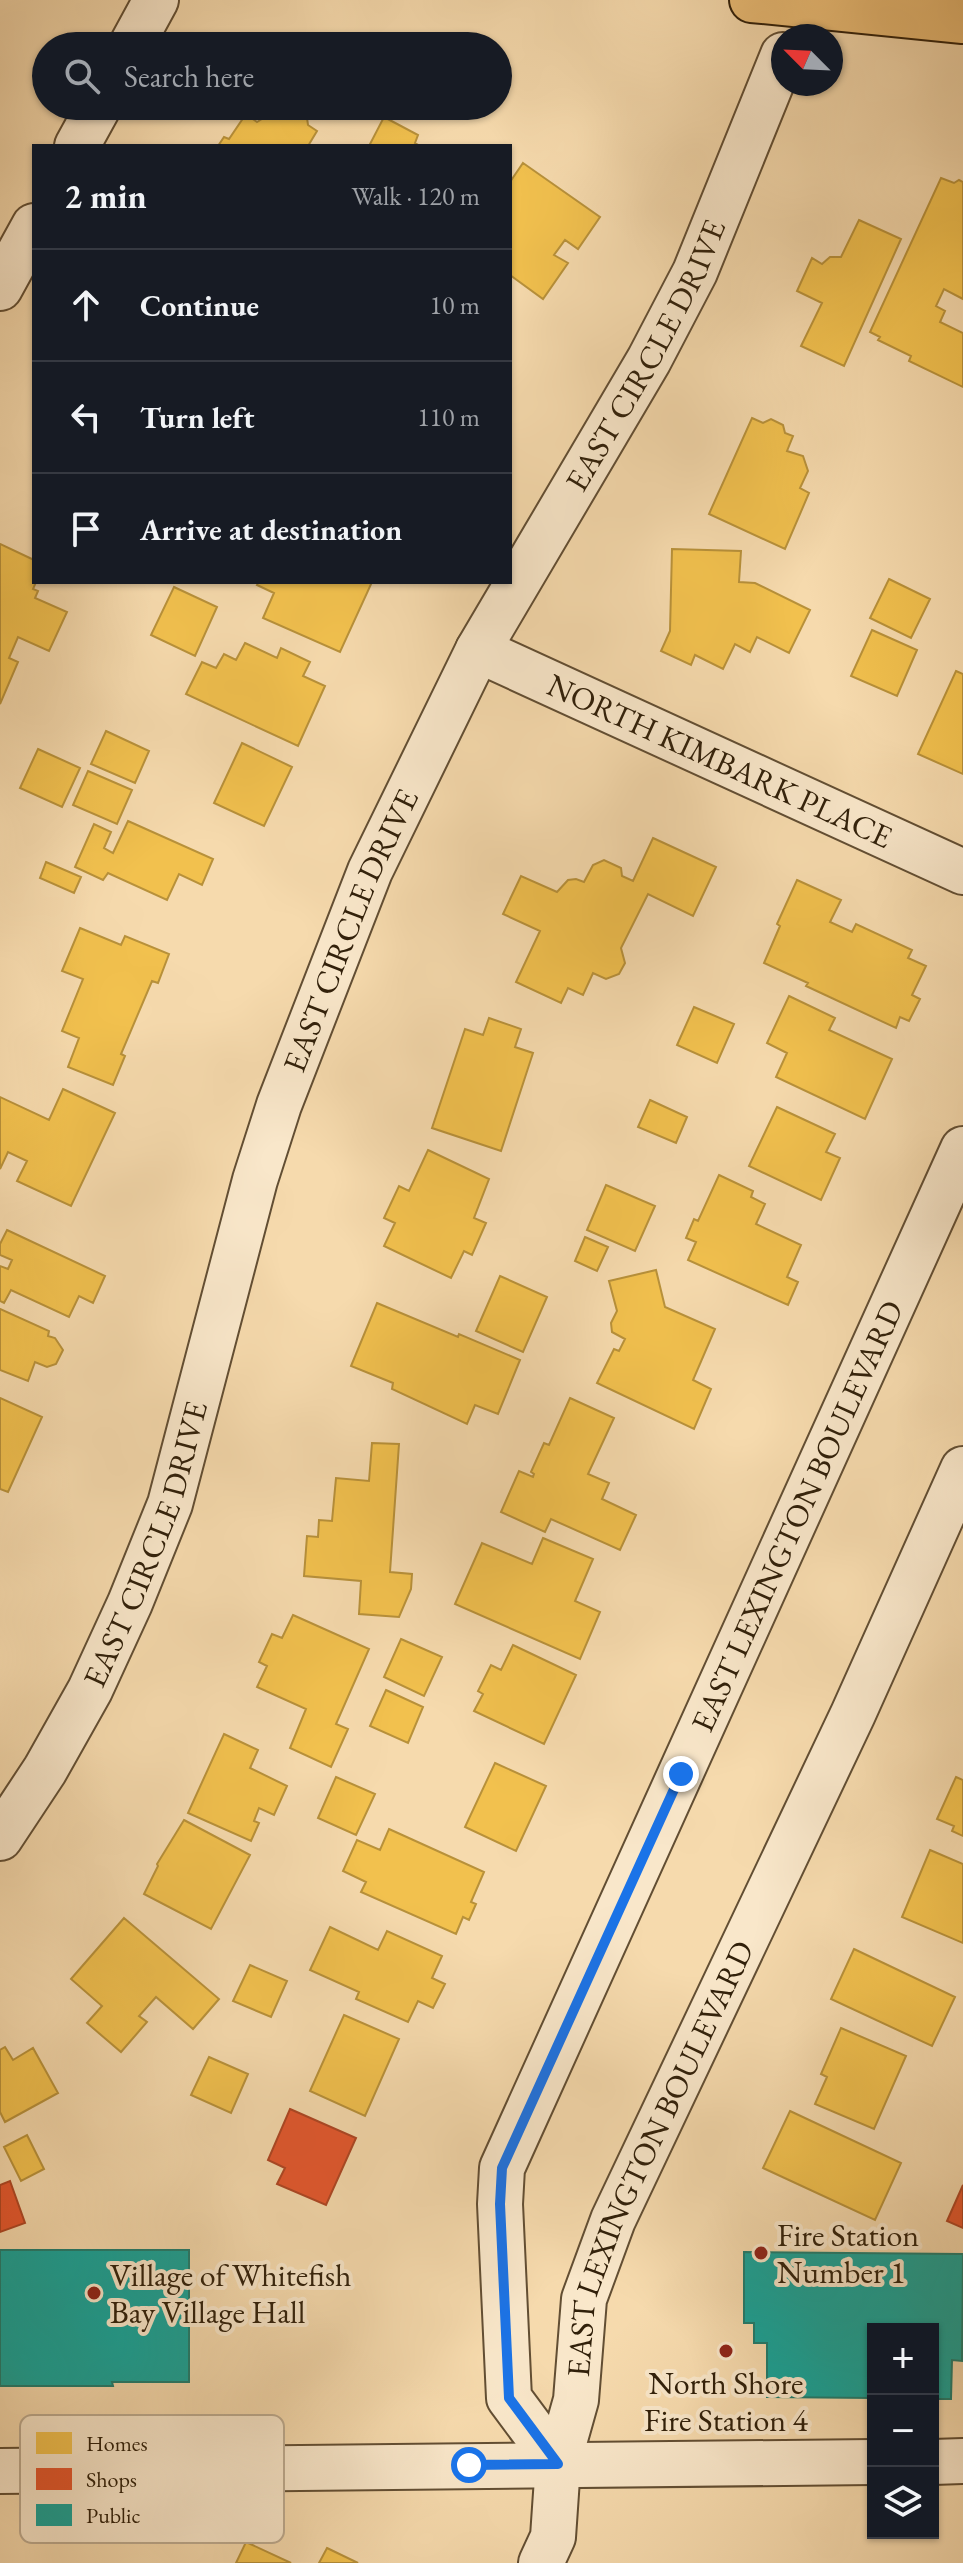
<!DOCTYPE html>
<meta charset="utf-8">
<style>
body{margin:0;font-family:"EB Garamond",serif;background:#20242c;color:#f1f3f6}
.controls{position:absolute;right:24px;bottom:24px;display:grid;overflow:hidden;border-radius:0px;box-shadow:0 2px 6px #0004}
.controls button{width:72px;height:72px;display:grid;place-items:center;padding:0;border:0;border-bottom:2px solid #363941;background:#171b24;color:#f1f3f6;font:40px sans-serif}
.compass{position:absolute;left:771px;top:24px;width:72px;height:72px;border-radius:50%;background:#171b24;box-shadow:0 2px 6px #0004;rotate:294deg}
.stop{position:absolute;width:24px;height:24px;margin:-18px;border:6px solid #1a73e8;border-radius:50%;background:#fff}
.stop.end{background:#1a73e8;border-color:#fff;box-shadow:0 2px 8px #0008}
.list{margin:0;padding:0;list-style:none}
h2{display:flex;justify-content:space-between;align-items:center;height:104px;margin:0;padding:0 32px;font-size:34px}
h2 small{font-size:26px;font-weight:400;color:#9ea1a6}
.list li{display:grid;grid-template-columns:52px 1fr auto;gap:24px;align-items:center;box-sizing:border-box;height:112px;padding:0 32px;border-top:2px solid #363941}
.list b{display:block;font-size:30px;white-space:nowrap}
.list em{font-size:26px;font-style:normal;color:#9ea1a6}
.icon{flex:none;width:44px;height:44px;fill:none;stroke:currentColor;stroke-width:2;stroke-linecap:round;stroke-linejoin:round}
.map{position:relative;flex:none;width:963px;height:2563px;overflow:hidden}
.search{position:absolute;background:#171b24;box-shadow:0 2px 6px #0004;left:32px;top:32px;width:480px;height:88px;display:flex;align-items:center;gap:20px;box-sizing:border-box;padding:0 28px;border-radius:44px;color:#9ea1a6;font-size:30px}
.panel{position:absolute;background:#171b24;box-shadow:0 2px 6px #0004;left:32px;top:144px;width:480px;height:440px;border-radius:0px}
.map>svg:first-child{display:block}
.homes{fill:#f2c14e;stroke:#b8913a;stroke-width:2}
.shops{fill:#e4572e;stroke:#ae4623;stroke-width:2}
.public{fill:#17a398;stroke:#1f7c6d;stroke-width:2}
.lines{fill:none;stroke-linecap:round;stroke-linejoin:round}
.minor-casing{stroke:#624e33;stroke-width:48}
.tertiary-casing{stroke:#624e33;stroke-width:48}
.primary-casing{stroke:#31200a;stroke-width:48}
.minor{stroke:#f9e7ca;stroke-width:44}
.tertiary{stroke:#f9e7ca;stroke-width:44}
.primary{stroke:#ebbd76;stroke-width:44}
.route{stroke:#1a73e8;stroke-width:10}
.poi-dot{fill:#8f2418;stroke:#f9e7ca;stroke-width:3}
.labels{text-anchor:middle;dominant-baseline:central;stroke-width:8;stroke-linejoin:round;paint-order:stroke}
.street-label{font-size:32px;fill:#31200a;stroke:#f9e7ca}
.poi-label{font-size:32px;fill:#31200a;stroke:#f9e7ca;text-anchor:start}
.key{fill:#f9e7ca;stroke:#bdab90;stroke-width:2}
.key-label{font-size:22px;fill:#31200a}
</style>
<div class="map">
<svg width="963" height="2563" viewBox="0 0 963 2563">
<rect width="100%" height="100%" fill="#f6daad"/>
<filter id="stains"><feTurbulence type="fractalNoise" baseFrequency=".0025" numOctaves="4"/><feColorMatrix values="0 0 0 0 .2 0 0 0 0 .09 0 0 0 0 .02 0 0 0 .5 -.17"/></filter>
<radialGradient id="worn" r=".72"><stop offset=".6" stop-color="#630" stop-opacity="0"/><stop offset="1" stop-color="#630" stop-opacity=".3"/></radialGradient>
<path class="homes" d="M282,107L307,118L308,125L317,131L308,146H218L224,137L229,139L246,114L257,122L265,117L276,118Z
M384,117L418,135L415,143L420,146H369Z
M523,163L600,217L578,249L565,240L554,255L568,263L543,299L510,275V182Z
M941,178L954,183L959,180L963,182V299L944,289L936,306L945,311L940,322L963,333V387L909,361L911,356L878,340L880,337L870,332Z
M859,220L901,239L844,366L801,346L822,303L797,291L812,258L822,264L830,257H841Z
M752,418L763,423L771,419L783,425L785,433L793,436L787,451L803,456L808,471L800,488L809,493L785,549L709,514Z
M0,544L34,560V582H36L33,589L38,591L35,598L67,612L49,651L18,637L9,658L18,662L0,704Z
M672,549L741,551L739,582L755,583L810,610L789,653L757,637L750,652L735,644L723,669L695,655L691,665L661,651L670,631Z
M889,579L930,599L911,638L870,618Z
M259,582H372L340,652L263,618L274,593L257,585Z
M174,587L217,607L195,656L151,635Z
M872,630L917,650L897,696L851,676Z
M245,643L277,658L281,648L310,662L303,676L325,686L298,746L186,694L202,662L216,668L224,654L236,660Z
M956,671L963,674V774L918,754Z
M106,731L149,751L135,783L91,764Z
M242,743L292,767L264,826L214,803Z
M38,749L80,768L62,807L20,788Z
M88,771L132,790L117,824L73,805Z
M128,821L213,859L202,885L179,874L167,900L108,873L103,880L75,867L94,824L111,832L104,848L113,853Z
M653,838L716,867L693,916L648,894L621,948L625,963L619,974L606,979L593,973L583,995L568,988L561,1003L516,982L540,931L503,914L521,876L557,892L568,880L576,879L584,882L593,865L604,860L621,868L622,876L633,881Z
M46,862L81,877L74,893L40,878Z
M797,880L841,900L830,922L852,932L856,924L912,950L908,958L926,966L912,995L920,999L909,1021L900,1017L896,1028L806,986L808,983L764,963L780,926L777,924Z
M80,928L121,945L125,936L169,954L158,983L152,981L121,1054L125,1056L113,1085L68,1067L79,1038L62,1031L83,979L62,971Z
M789,996L835,1018L829,1030L892,1059L865,1119L776,1077L787,1053L767,1043Z
M694,1007L734,1024L717,1063L677,1045Z
M489,1018L521,1029L515,1047L533,1053L501,1151L432,1128L465,1029L483,1035Z
M63,1089L115,1113L71,1206L17,1181L27,1161L8,1152L0,1169V1097L49,1120Z
M650,1100L687,1117L676,1143L638,1127Z
M777,1107L835,1134L826,1152L840,1158L821,1200L749,1166Z
M428,1150L489,1179L474,1218L486,1223L472,1255L464,1251L451,1278L384,1246L395,1223L384,1218L399,1186L409,1191Z
M719,1175L753,1191L751,1197L765,1204L756,1224L801,1245L787,1277L798,1282L788,1305L688,1260L696,1242L686,1238L694,1219L698,1221Z
M606,1185L655,1206L635,1251L587,1230Z
M7,1230L105,1276L93,1303L79,1296L69,1317L11,1290L4,1303L0,1301V1266L8,1269L12,1260L0,1255V1244Z
M585,1237L608,1247L597,1271L575,1261Z
M656,1270L665,1307L715,1329L693,1380L711,1389L694,1429L597,1383L614,1349L619,1351L625,1339L612,1332L611,1323L617,1311L609,1281Z
M500,1276L547,1297L523,1352L476,1331Z
M377,1303L458,1337L459,1334L520,1360L498,1414L475,1405L467,1424L392,1389L393,1383L351,1366Z
M0,1309L49,1331L48,1336L55,1338L63,1350L56,1364L47,1367L35,1362L28,1381L0,1370Z
M0,1398L42,1417L8,1492L0,1489Z
M570,1398L614,1418L588,1474L609,1483L602,1499L636,1515L620,1550L551,1519L545,1532L501,1512L519,1471L533,1477L534,1474L531,1472L544,1443L549,1445Z
M372,1443L399,1444L390,1572L412,1574L411,1589L399,1617L359,1614L361,1581L304,1576L307,1536L318,1537L319,1520L332,1521L336,1478L369,1481Z
M543,1538L593,1559L575,1601L600,1612L580,1659L455,1604L482,1543L532,1564Z
M293,1615L369,1649L336,1724L348,1729L331,1767L290,1748L306,1709L257,1687L267,1666L259,1662L272,1634L282,1638Z
M401,1639L442,1657L424,1696L384,1677Z
M513,1645L576,1675L544,1744L474,1711L483,1694L478,1691L491,1665L501,1670Z
M386,1690L423,1707L408,1743L370,1726Z
M224,1734L258,1750L250,1768L287,1786L274,1815L259,1808L254,1821L259,1823L251,1841L188,1813Z
M495,1763L546,1786L516,1851L465,1827Z
M336,1777L375,1794L356,1835L318,1818Z
M956,1777L963,1780V1836L952,1831L954,1826L937,1819Z
M184,1820L250,1855L211,1929L144,1894L158,1866L157,1864Z
M389,1829L484,1872L471,1902L476,1904L469,1920L463,1917L456,1934L361,1892L366,1882L343,1871L357,1840L380,1850Z
M930,1850L963,1864V1943L902,1917Z
M124,1918L219,1999L193,2029L156,1997L139,2016L147,2022L121,2052L87,2023L102,2006L71,1979Z
M330,1927L378,1950L387,1931L442,1956L432,1978L445,1984L433,2008L418,2001L408,2022L356,1999L359,1992L310,1970Z
M854,1949L955,1997L932,2046L831,1999Z
M250,1965L287,1981L271,2017L233,2001Z
M344,2015L399,2039L365,2116L310,2091Z
M841,2028L906,2056L874,2129L815,2104L827,2077L821,2074Z
M5,2047L13,2060L33,2048L58,2093L5,2122L0,2112V2050Z
M209,2057L248,2074L231,2113L191,2095Z
M790,2111L901,2163L875,2220L763,2168Z
M27,2135L44,2169L21,2181L4,2147Z
M246,2542L291,2563H236Z
M327,2548L358,2563H319Z"/>
<path class="shops" d="M290,2109L356,2138L326,2205L277,2184L285,2168L268,2160Z
M10,2181L25,2223L0,2232V2185Z
M963,2185V2228L947,2221Z"/>
<path class="public" d="M0,2250H189V2382H112L113,2386H0Z
M744,2252L963,2254L962,2361L952,2360L951,2399H933V2329H873V2398L767,2397V2343H754V2323H744Z"/>
<g class="lines">
<g class="minor-casing">
<g id="minor">
<path d="M131,46L156,0"/>
<path d="M77,146L99,106"/>
<path d="M0,288L34,226"/>
<path id="s1" d="M478,650L963,872"/>
<path id="s2" d="M0,1838L45,1770L90,1690L130,1603L170,1504L255,1180L279,1105L370,871L478,650L649,360L695,272L783,55"/>
<path id="s3" d="M558,2464L509,2398L500,2204L502,2168L963,1149"/>
<path id="s4" d="M541,2563L553,2537L558,2464L576,2400L584,2299L613,2220L853,1714L963,1469"/>
</g>
</g>
<g class="tertiary-casing">
<path id="tertiary" d="M933,2462L963,2461
M0,2471L873,2462"/>
</g>
<g class="primary-casing">
<path id="primary" d="M752,0L963,21"/>
</g>
<use href="#minor" class="minor"/>
<use href="#tertiary" class="tertiary"/>
<use href="#primary" class="primary"/>
</g>
<g class="lines">
<path class="route" d="M469,2465L558,2464L509,2398L500,2204L502,2168L681,1774"/>
</g>
<g class="poi-dot">
<circle cx="761" cy="2253" r="8"/>
<circle cx="94" cy="2293" r="8"/>
<circle cx="726" cy="2351" r="8"/>
</g>
<g class="labels">
<g class="street-label">
<text stroke="none"><textPath href="#s2" startOffset="1626">EAST CIRCLE DRIVE</textPath></text>
<text stroke="none"><textPath href="#s1" startOffset="266">NORTH KIMBARK PLACE</textPath></text>
<text stroke="none"><textPath href="#s2" startOffset="978">EAST CIRCLE DRIVE</textPath></text>
<text stroke="none"><textPath href="#s3" startOffset="1028">EAST LEXINGTON BOULEVARD</textPath></text>
<text stroke="none"><textPath href="#s2" startOffset="330">EAST CIRCLE DRIVE</textPath></text>
<text stroke="none"><textPath href="#s4" startOffset="426">EAST LEXINGTON BOULEVARD</textPath></text>
</g>
<g class="poi-label">
<text x="777" y="2235">Fire Station<tspan x="777" dy="37">Number 1</tspan></text>
<text x="110" y="2275">Village of Whitefish<tspan x="110" dy="37">Bay Village Hall</tspan></text>
<text x="726" y="2383" text-anchor="middle">North Shore<tspan x="726" dy="37">Fire Station 4</tspan></text>
</g>
</g>
<rect x="20" y="2415" width="264" height="128" rx="12" class="key"/>
<rect x="36" y="2432" width="36" height="22" fill="#f2c14e"/>
<rect x="36" y="2468" width="36" height="22" fill="#e4572e"/>
<rect x="36" y="2504" width="36" height="22" fill="#17a398"/>
<g class="key-label">
<text x="86" y="2451">Homes</text>
<text x="86" y="2487">Shops</text>
<text x="86" y="2523">Public</text>
</g>
<rect width="100%" height="100%" filter="url(#stains)"/>
<rect width="100%" height="100%" fill="url(#worn)"/>
</svg>
<div class="controls">
<button>+</button>
<button>−</button>
<button><svg class="icon" aria-label="layers" viewBox="0 0 24 24"><path d="M12 4l9 5-9 5-9-5zM3 14l9 5 9-5"/></svg></button>
</div>
<svg class="compass" viewBox="-18 -18 36 36"><path d="M0-13l5 13h-10z" fill="#e53935"/><path d="M0 13l5-13h-10z" fill="#9ea1a6"/></svg>
<div class="stop" style="left:469px;top:2465px"></div>
<div class="stop end" style="left:681px;top:1774px"></div>
<div class="search"><svg class="icon" aria-label="search" viewBox="0 0 24 24"><circle cx="10" cy="10" r="6"/><path d="M15 15l6 6"/></svg>Search here</div>
<section class="panel">
<h2>2 min<small>Walk · 120 m</small></h2>
<ul class="list">
<li><svg class="icon" aria-label="ahead" viewBox="0 0 24 24"><path d="M12 20V5M6 11l6-6 6 6"/></svg><div><b>Continue</b></div><em>10 m</em></li>
<li><svg class="icon" aria-label="left" viewBox="0 0 24 24"><path d="M17 20v-9H6M10 6l-5 5 5 5"/></svg><div><b>Turn left</b></div><em>110 m</em></li>
<li><svg class="icon" aria-label="arrive" viewBox="0 0 24 24"><path d="M6 21V4h12l-3 4 3 4H6"/></svg><div><b>Arrive at destination</b></div></li>
</ul>
</section>
</div>
